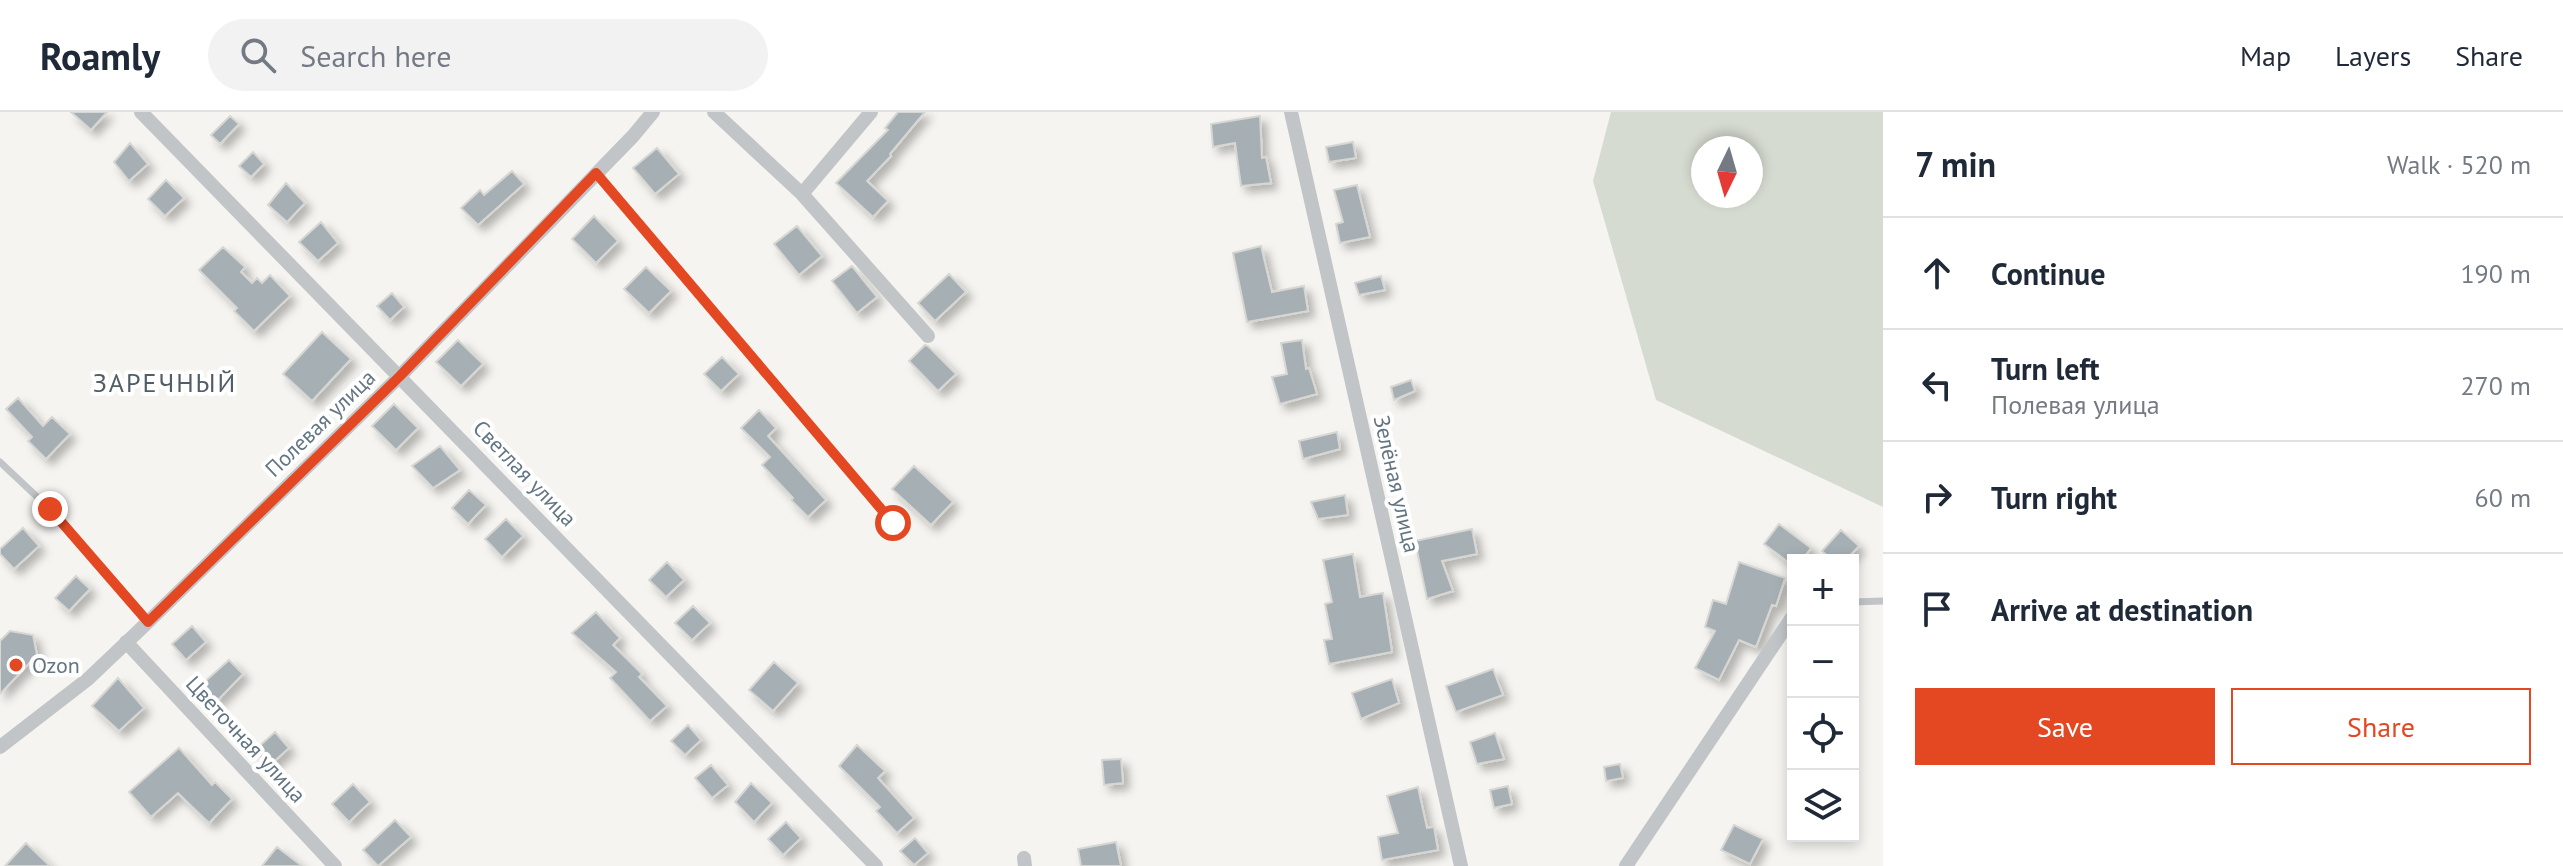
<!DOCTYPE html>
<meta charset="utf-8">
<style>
body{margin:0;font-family:"PT Sans",sans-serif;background:#f2f2f3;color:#1f2937}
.controls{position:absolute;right:24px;bottom:24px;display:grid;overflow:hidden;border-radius:0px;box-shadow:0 4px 12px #0003}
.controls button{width:72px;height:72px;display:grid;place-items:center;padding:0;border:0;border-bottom:2px solid #e0e1e3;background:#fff;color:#1f2937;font:40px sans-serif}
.compass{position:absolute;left:1691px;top:24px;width:72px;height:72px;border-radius:50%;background:#fff;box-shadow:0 4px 12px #0003;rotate:185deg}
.stop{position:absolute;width:24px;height:24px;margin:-18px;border:6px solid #e34822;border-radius:50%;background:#fff}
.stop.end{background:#e34822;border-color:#fff;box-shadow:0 2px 8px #0008}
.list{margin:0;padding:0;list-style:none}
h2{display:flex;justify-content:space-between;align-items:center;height:104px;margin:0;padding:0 32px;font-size:34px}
h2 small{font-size:26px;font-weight:400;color:#747a83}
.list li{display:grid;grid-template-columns:52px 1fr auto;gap:24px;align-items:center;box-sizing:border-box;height:112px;padding:0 32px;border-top:2px solid #e0e1e3}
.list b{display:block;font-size:30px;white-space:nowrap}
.list p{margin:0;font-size:26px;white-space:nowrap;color:#747a83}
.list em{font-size:26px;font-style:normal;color:#747a83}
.actions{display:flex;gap:16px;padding:24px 32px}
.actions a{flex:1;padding:18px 0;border:2px solid #e34822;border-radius:0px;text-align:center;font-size:28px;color:#e34822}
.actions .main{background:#e34822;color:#fff}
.icon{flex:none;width:44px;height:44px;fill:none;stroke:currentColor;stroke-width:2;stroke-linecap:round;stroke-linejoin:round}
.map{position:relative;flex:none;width:1883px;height:754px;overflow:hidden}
header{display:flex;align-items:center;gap:48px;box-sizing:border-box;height:112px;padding:0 40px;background:#fff;border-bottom:2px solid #e0e1e3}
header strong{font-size:38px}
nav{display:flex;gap:44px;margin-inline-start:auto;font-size:28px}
.search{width:560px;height:72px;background:#f2f2f3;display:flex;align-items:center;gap:20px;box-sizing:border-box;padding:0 28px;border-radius:44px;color:#747a83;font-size:30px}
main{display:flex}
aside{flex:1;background:#fff}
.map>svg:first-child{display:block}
.green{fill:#d6dbd1;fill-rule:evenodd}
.building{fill:#a6afb4;stroke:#d6d6d3;stroke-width:2;filter:url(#shadow)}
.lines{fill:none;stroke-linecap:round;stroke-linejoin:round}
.service{stroke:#c1c5c8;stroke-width:7}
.minor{stroke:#c1c5c8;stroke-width:14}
.route{stroke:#e34822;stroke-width:10}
.poi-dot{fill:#e34822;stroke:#fff;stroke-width:3}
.labels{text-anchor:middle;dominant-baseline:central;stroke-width:8;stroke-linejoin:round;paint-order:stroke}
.street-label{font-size:22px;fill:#637582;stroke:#fff}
.poi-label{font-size:22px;fill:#637582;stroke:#fff;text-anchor:start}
.quarter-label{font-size:26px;letter-spacing:2px;fill:#515e67;stroke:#fff}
</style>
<header>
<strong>Roamly</strong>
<div class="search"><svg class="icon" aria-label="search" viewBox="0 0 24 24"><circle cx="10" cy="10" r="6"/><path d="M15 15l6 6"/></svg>Search here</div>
<nav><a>Map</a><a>Layers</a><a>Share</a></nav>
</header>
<main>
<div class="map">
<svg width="1883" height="754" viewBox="0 0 1883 754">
<defs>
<filter id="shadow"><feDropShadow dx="6" dy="6" stdDeviation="4" flood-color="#0004"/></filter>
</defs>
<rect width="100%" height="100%" fill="#f5f4f0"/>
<path class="green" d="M1611,0H1883V395L1656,288L1593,69ZM1703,36H1751V84H1703Z"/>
<path class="building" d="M71,0H107L91,18Z
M898,0H925L890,42L891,44L867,69L888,89L873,105L836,71L888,18L885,16Z
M230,4L239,12L220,32L211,23Z
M1260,4L1262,46L1266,45L1271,71L1241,74L1235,31L1213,35L1211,12Z
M1353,30L1356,46L1329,50L1326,35Z
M130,31L148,52L129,69L114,50Z
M657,36L679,62L655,82L633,56Z
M253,40L264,52L251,65L239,54Z
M512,59L524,72L478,113L461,96L480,78L484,83Z
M166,68L184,86L165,104L148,87Z
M286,71L305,91L287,110L268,93Z
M1357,73L1370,125L1340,131L1336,112L1343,110L1334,78Z
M594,104L618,129L596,151L572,127Z
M321,110L338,131L318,149L299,130Z
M797,114L822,144L799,163L774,132Z
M1261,134L1272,180L1304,174L1308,199L1247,210L1233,141Z
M223,135L245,155L241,160L252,171L257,166L262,171L270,163L290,184L254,219L234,199L237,196L199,158Z
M852,154L877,185L857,201L832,169Z
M646,155L671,179L649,201L624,177Z
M949,162L966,180L935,209L918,191Z
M1381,164L1385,178L1359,183L1355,171Z
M392,181L404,195L390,208L377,194Z
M322,220L351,247L312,289L283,262Z
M458,228L483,252L461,274L436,250Z
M1302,228L1306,257L1309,256L1317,282L1280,292L1272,265L1287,262L1281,231Z
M925,233L928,234L956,262L938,279L909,249Z
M722,245L739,262L721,279L704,262Z
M1411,268L1415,279L1394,288L1391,275Z
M18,286L43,314L52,305L70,322L46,347L28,329L32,325L6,297Z
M394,292L418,316L396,338L372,314Z
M759,298L776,316L768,324L826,388L808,405L791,388L793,386L762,353L770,345L741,316Z
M1337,320L1340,337L1303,347L1299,329Z
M440,334L460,358L433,376L412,354Z
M914,354L953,390L931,413L892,377Z
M469,378L486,393L468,412L452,396Z
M1345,383L1348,403L1318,407L1311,390Z
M506,407L523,424L502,445L485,427Z
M1779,412L1811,436L1802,448H1792V453L1764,432Z
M23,416L39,434L14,457L0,442V437Z
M1472,417L1477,442L1442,449L1453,479L1427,487L1415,429Z
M1841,418L1859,434L1846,448H1832L1822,439Z
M1353,442L1360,485L1383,481L1392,540L1329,552L1324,528L1332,527L1325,492L1332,490L1323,448Z
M667,450L684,468L666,485L649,468Z
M1739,450L1785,466L1776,494L1772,493L1756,535L1739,528L1719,568L1695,556L1715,519L1705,515L1713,488L1726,492Z
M76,464L90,477L69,499L55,486Z
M693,494L710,511L692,528L675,511Z
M596,500L620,526L613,533L642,562L639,565L667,594L650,609L610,566L616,560L572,521Z
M192,514L206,530L186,548L172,532Z
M10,519L33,523L37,543L0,582V529Z
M229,548L243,562L216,590L201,573Z
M774,550L798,571L773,599L749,578Z
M1493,557L1503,583L1456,600L1446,574Z
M118,566L144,596L119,619L92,594Z
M1392,567L1399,591L1361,607L1352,581Z
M688,613L701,628L685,643L671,629Z
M275,620L289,636L269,654L255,638Z
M1495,621L1504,647L1477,652L1470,630Z
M857,633L885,659L878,666L914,706L897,721L876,699L880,695L839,654Z
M179,636L212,673L215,670L232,687L209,711L178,681L151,705L129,680Z
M1121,647L1123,671L1104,673L1102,648Z
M1620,652L1623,666L1606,669L1604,655Z
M711,653L728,673L712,686L695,666Z
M751,671L772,691L754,710L735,690Z
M353,672L370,690L349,710L332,692Z
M1508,674L1512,692L1494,696L1490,678Z
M1418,675L1427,716L1434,715L1438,738L1382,748L1378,725L1398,721L1387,684Z
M395,708L411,725L378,754L363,738Z
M786,710L801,726L783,743L768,727Z
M1734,713L1763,727L1750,752L1721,738Z
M915,726L928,741L914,753L900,739Z
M1116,730L1121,754H1081L1078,737Z
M26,731L50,754H5Z
M277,735L302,754H262Z"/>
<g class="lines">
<path class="service" d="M597,62L893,411
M0,350L50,397L148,510
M1853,490L1883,489"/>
<path class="minor" d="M141,0L876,754
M714,0L802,82L928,224
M1291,0L1461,754
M802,82L871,0
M126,530L335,754
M0,635L88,567L148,510L400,264L633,24L653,0
M1024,746L1025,754
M1626,754L1793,504"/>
</g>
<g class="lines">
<path class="route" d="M50,397L148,510L400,264L596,61L893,411"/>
</g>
<circle class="poi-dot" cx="16" cy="553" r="8"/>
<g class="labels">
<g class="street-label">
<text transform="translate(320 311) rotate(-44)">Полевая улица</text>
<text transform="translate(525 361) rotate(46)">Светлая улица</text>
<text transform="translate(1397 372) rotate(77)">Зелёная улица</text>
<text transform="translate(246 627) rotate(47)">Цветочная улица</text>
</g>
<g class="poi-label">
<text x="32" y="553">Ozon</text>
</g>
<g class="quarter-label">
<text x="165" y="270">ЗАРЕЧНЫЙ</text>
</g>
</g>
</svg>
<div class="controls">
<button>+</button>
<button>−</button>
<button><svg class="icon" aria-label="locate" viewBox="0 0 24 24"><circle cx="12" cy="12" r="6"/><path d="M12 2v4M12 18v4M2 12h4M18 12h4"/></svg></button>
<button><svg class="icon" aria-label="layers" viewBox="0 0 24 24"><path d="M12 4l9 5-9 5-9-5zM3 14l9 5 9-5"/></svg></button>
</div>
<svg class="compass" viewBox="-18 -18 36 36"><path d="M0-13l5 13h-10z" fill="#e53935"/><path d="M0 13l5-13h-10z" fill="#747a83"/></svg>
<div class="stop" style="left:893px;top:411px"></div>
<div class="stop end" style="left:50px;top:397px"></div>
</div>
<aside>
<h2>7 min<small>Walk · 520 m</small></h2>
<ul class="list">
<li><svg class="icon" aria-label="ahead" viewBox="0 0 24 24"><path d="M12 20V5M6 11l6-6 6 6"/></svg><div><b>Continue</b></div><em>190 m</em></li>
<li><svg class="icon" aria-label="left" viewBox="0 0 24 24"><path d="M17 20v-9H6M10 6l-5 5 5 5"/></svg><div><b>Turn left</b><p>Полевая улица</p></div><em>270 m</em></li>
<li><svg class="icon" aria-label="right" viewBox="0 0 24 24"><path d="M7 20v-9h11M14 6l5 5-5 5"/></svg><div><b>Turn right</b></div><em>60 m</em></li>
<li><svg class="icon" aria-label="arrive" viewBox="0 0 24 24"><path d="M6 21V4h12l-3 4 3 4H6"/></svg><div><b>Arrive at destination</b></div></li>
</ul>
<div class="actions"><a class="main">Save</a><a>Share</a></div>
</aside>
</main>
